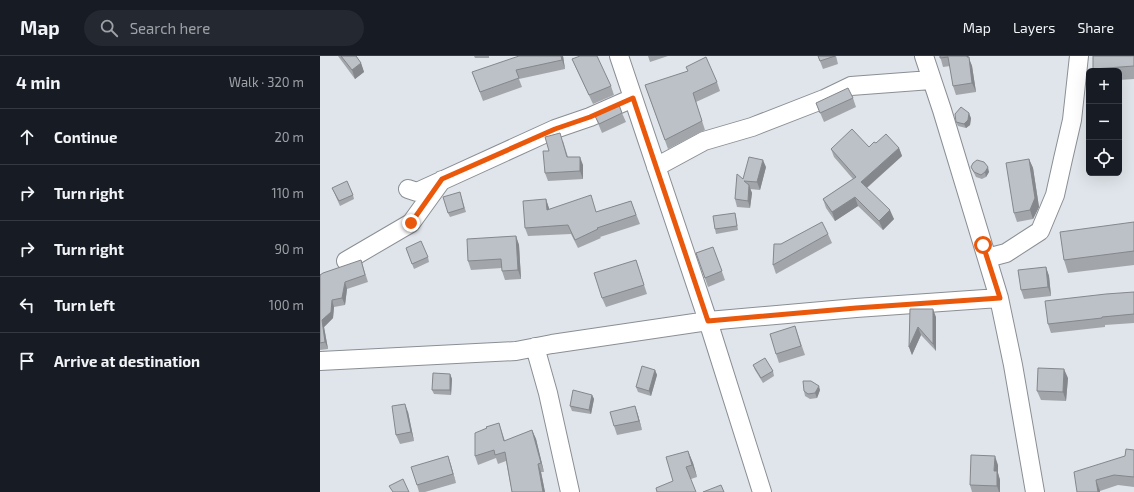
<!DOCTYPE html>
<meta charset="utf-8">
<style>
body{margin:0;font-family:"Exo 2",sans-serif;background:#242831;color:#f1f3f6}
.controls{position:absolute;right:12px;top:12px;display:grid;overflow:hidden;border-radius:6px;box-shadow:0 4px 16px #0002}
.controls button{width:36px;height:36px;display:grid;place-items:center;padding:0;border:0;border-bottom:1px solid #363941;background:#171b24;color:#f1f3f6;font:20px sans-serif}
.stop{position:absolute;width:12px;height:12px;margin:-9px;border:3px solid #ea580c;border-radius:50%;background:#fff}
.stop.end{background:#ea580c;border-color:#fff;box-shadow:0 1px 4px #0008}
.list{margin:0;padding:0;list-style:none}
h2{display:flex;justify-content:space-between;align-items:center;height:52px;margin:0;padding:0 16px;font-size:17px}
h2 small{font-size:13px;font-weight:400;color:#9ea1a6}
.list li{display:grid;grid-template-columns:26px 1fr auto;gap:12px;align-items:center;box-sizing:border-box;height:56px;padding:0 16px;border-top:1px solid #363941}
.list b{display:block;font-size:15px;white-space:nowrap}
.list em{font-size:13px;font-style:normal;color:#9ea1a6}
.icon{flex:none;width:22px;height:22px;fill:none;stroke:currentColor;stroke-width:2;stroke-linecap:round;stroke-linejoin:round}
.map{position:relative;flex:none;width:814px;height:436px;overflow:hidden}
header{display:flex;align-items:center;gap:24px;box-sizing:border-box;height:56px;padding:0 20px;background:#171b24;border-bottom:1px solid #363941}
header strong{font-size:19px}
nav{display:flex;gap:22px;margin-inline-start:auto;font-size:14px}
.search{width:280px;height:36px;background:#242831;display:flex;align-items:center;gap:10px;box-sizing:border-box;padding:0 14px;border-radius:22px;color:#9ea1a6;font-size:15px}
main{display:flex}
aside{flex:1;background:#171b24}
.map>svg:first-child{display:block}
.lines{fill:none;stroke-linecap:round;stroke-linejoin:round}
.minor-casing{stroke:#8a8f94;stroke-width:20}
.minor{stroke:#fff;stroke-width:18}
.wall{fill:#a2a6ab}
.shaded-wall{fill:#84878b}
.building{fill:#bcc1c7;stroke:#84878b}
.route{stroke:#ea580c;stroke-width:5}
</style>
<header>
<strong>Map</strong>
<div class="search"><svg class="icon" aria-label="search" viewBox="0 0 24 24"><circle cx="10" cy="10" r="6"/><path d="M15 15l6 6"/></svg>Search here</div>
<nav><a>Map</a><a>Layers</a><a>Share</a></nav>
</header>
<main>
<aside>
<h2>4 min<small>Walk · 320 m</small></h2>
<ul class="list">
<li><svg class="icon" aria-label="ahead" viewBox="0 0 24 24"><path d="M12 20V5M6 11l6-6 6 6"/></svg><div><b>Continue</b></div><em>20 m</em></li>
<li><svg class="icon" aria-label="right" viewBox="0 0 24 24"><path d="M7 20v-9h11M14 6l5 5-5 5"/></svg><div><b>Turn right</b></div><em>110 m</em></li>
<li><svg class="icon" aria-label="right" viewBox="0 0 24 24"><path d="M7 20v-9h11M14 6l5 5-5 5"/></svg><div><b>Turn right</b></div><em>90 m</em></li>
<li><svg class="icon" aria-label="left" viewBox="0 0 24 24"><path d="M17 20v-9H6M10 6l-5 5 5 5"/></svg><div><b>Turn left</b></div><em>100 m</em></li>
<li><svg class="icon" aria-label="arrive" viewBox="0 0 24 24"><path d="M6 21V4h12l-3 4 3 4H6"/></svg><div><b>Arrive at destination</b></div></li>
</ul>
</aside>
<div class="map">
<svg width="814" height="436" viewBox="0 0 814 436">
<rect width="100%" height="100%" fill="#e0e5eb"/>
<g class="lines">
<g class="minor-casing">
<path id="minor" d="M299,0L388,265L442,436
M604,0L622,54L679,242L693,309L715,436
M336,111L384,85L432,71L504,43L531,30L611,24
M88,133L97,136L235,73L270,61L313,42
M667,202L686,197L720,175L735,139L743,103L752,64L759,0
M26,205L91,167L122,124
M215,291L228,337L250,436
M0,305L196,295L232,288L388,265L536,252L679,242"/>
</g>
<use href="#minor" class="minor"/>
</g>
<path class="wall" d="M18,0H36L41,7L44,16L35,23Z
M154,0H169V2H155Z
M243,0L245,13L199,23L202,31L163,45L152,16Z
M328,0H348L330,6Z
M498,0H516L518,8L503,13Z
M620,0H648L652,10L656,36L636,39L633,30L630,10L623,11Z
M814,0V23L799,24V15H774L773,13Z
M252,3L291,30L294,39L273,48L256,12Z
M397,26L400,35L376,46L385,74L348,93L325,29Z
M533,42L536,51L504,66L496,47Z
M302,57L306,66L282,77L275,60Z
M651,62L650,69L646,72L638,70L636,66Z
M243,85L248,101L263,109V123L228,125L225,117L229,95Z
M556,87L579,92L582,100L547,132L574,163L563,174L538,150L515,165L506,152L503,143L533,123L514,101L511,93L549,91Z
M709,103L713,112L719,151L713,163L697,166L694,157Z
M446,111L440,134L430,133L432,137L430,152L417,151L415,143L423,123Z
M651,111L669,116L666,121L662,123L656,121Z
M12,132L33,139L34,143L20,150Z
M140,136L146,156L130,161L128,157Z
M226,143L229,153L276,156L311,145L320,168L280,181L281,182L258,192L251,178L208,180L205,172Z
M415,157L416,161L418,174L396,178L395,173Z
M814,166V209L748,217L744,204Z
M508,178L512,187L456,218L453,209L461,188Z
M196,180L199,189L201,223L185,224L182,215V212L151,214L148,205Z
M393,191L405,224L388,231L376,197Z
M86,192L108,201L109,206L94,213Z
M41,204L48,226L27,233L25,249L14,251L13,262L4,271L8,293L0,294V219Z
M316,204L327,238L286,251L282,242Z
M726,211L729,220L731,240L704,243L701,234Z
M814,236V267L785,269V271L731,277L728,268Z
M590,253L616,261V295L601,279L592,299L589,291Z
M475,270L485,299L459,307L456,298Z
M433,309L453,315L454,320L443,327L435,314Z
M335,314L337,319L331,340L318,336L316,331Z
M130,318L132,323L131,339L114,338L112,334Z
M748,322L746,345L721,344L717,335Z
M500,334L497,342L490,343L485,340L484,335Z
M272,339L274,343L271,358L252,355L250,350Z
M315,350L318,359L322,374L297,379L294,370Z
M88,356L94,385L80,388L76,379Z
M179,367L185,385L212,374L216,383L224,416H221L225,436H192L186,405L178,408L176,402L158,409L155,400L167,372Z
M814,394V431L798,429L780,435V436H757Z
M368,395L373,407L377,421L371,423L353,425Z
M128,400L136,427L105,436H99L97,429Z
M678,409V417L680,424V436H652L650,429Z"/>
<path class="shaded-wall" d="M241,0H243L245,13L242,4Z
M647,0H648L652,10L656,36L652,27Z
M41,7L44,16L35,23L32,14Z
M649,57L651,62L650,69L646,72L644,68Z
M579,92L582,100L544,134L541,126Z
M260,101L263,109V123L260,115Z
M709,103L713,112L719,151L713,163L710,154Z
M443,104L446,111L440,134L437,126Z
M668,111L669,116L666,121L665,116Z
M429,129L432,137L430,152L428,145Z
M535,141L538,150L515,165L512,156Z
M226,143L229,152L230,163L227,154Z
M570,154L574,163L563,174L559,165Z
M196,180L199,189L201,223L198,214Z
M726,211L729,220L731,240L728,231Z
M25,226L27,233L25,249L22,242Z
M12,244L14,251L13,262L4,271L8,293L5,286L2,264Z
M613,253L616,261V295L613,288Z
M598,271L601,279L592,299L589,291Z
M744,313L748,322L746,345L743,336Z
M335,314L337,319L331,340L329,335Z
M130,318L132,323L131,339L130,334Z
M499,330L500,334L497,342L495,337Z
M272,339L274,343L271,358L269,354Z
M85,348L88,356L94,385L91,376Z
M315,350L318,359L322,374L319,365Z
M212,374L216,383L224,416L221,407Z
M368,395L373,407L377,421L372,409Z
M128,400L131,409L136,427L133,418Z
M675,400L678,409V417L680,424V436H679L677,430L674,415Z
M218,408L221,416L225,436H223Z
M776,424L780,435V436H778Z"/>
<path class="building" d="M21,0H36L41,7L32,14Z
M199,0H241L242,4L196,14L199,22L160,36L152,16Z
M260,0H277L291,30L269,39L252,3Z
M498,0H515L500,5Z
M620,0H647V1H649L652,27L633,30L628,1L620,2Z
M773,0H814V10L773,13Z
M386,1L397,26L373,37L382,65L345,84L325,29L368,15L366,11Z
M528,32L533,42L500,57L496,47Z
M299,49L302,57L279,68L275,60Z
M641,51L649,57L648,64L644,68L636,66L635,58Z
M532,73L549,91L554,86L556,87L566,78L579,92L541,126L570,154L559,165L535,141L512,156L503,143L536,121L511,93Z
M240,77L247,101H260V115L225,117L223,95H229L225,81Z
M429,101L443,104L437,126L424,125L429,129L428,145L415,143L417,118L423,123Z
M709,103L715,142L710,154L694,157L686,107Z
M657,104L664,106L668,111L665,116L661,119L654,116L651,111L653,107Z
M27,125L33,139L19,145L12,132Z
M140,136L144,152L128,157L123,141Z
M271,139L276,156L311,145L316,159L277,172L278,173L255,184L248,169L205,172L203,145L226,143L227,154Z
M415,157L417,170L395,173L393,160Z
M502,166L508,178L453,209L454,188H461Z
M814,166V195L744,204L740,176Z
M196,180L198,214L182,215L181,203L148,205L147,183Z
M101,185L108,201L92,208L86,192Z
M393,191L402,215L385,222L376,197Z
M41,204L45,219L25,226L22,242L12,244L11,256L2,264L5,286L0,287V219L3,217Z
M316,204L324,229L282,242L274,217Z
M726,211L728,231L701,234L698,214Z
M814,236V258L782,261V262L728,268L725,245L786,238Z
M590,253H613V288L598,271L589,291Z
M475,270L481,290L456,298L450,278Z
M445,302L453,315L441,322L433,309Z
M322,310L335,314L329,335L316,331Z
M718,312L744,313L743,336L717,335Z
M113,317L130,318V334H112Z
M483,325H491L499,330L495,337L488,338L484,335Z
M253,334L272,339L269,354L250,350Z
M85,348L91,376L76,379L72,350Z
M315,350L319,365L294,370L290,356Z
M179,367L184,385L212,374L221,407L218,408L223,436H192L185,396L175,399L174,394L155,400V377L167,372L166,371Z
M806,393L814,394V421L794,419L776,424L778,436H757L754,416L805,400Z
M368,395L372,409L366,411L376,436H337L336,432L353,425L346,401Z
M651,399L675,400L674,415H677V430L650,429Z
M128,400L133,418L97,429L91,411Z
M83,423L89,436H73L69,430Z
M401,429L404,436H383Z"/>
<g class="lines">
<path class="route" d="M91,167L122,123L235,73L270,61L313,42L388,265L536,252L680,242L663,189"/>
</g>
</svg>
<div class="controls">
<button>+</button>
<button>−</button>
<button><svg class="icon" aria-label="locate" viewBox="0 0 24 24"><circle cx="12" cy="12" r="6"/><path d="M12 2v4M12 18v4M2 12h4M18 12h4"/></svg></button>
</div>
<div class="stop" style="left:663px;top:189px"></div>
<div class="stop end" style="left:91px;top:167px"></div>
</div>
</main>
